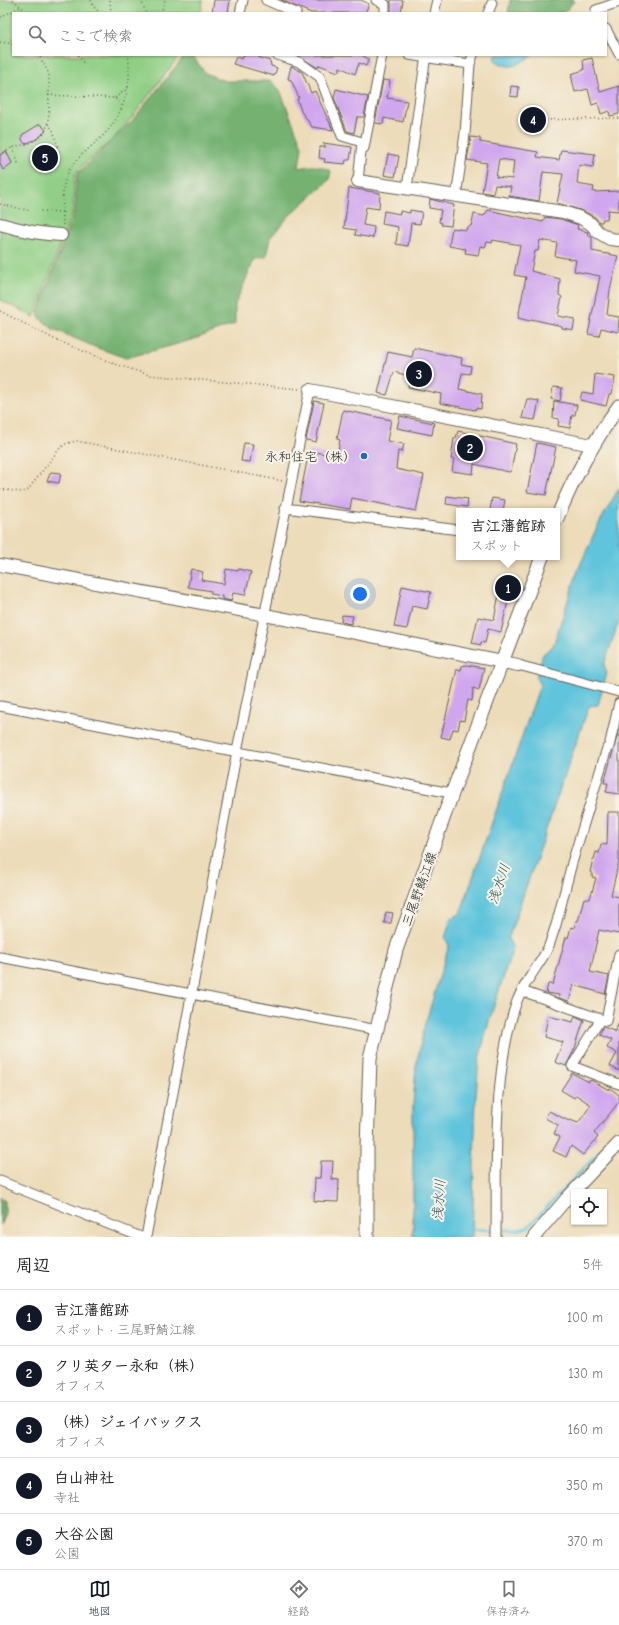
<!DOCTYPE html>
<html lang="ja">
<meta charset="utf-8">
<style>
body{margin:0;font-family:"Comic Neue","Klee One",sans-serif;background:#f6f6f6;color:#222}
.controls{position:absolute;right:12px;bottom:12px;display:grid;overflow:hidden;border-radius:0px;box-shadow:0 1px 3px #0004}
.controls button{width:36px;height:36px;display:grid;place-items:center;padding:0;border:0;border-bottom:1px solid #e0e0e0;background:#fff;color:#222;font:20px sans-serif}
.you{position:absolute;left:360px;top:594px;width:14px;height:14px;margin:-10px;border:3px solid #fff;border-radius:50%;background:#1a73e8;box-shadow:0 0 0 6px #1a73e833}
.badge{display:grid;place-items:center;width:26px;height:26px;border-radius:50%;background:#111827;color:#fff;font-size:13px;font-weight:700}
.pin{position:absolute;translate:-50% -50%;border:2px solid #fff;box-shadow:0 1px 4px #0006}
.popup{position:absolute;left:456px;top:508px;width:104px;height:52px;box-sizing:border-box;display:grid;place-content:center;border-radius:0px;background:#fff;filter:drop-shadow(0 1px 3px #0005);font-size:13px;white-space:nowrap;color:#767676}
.popup b{font-size:15px;color:#222}
.popup::after{content:'';position:absolute;left:50%;top:100%;margin-left:-8px;border:8px solid transparent;border-top-color:#fff}
.list{margin:0;padding:0;list-style:none}
h2{display:flex;justify-content:space-between;align-items:center;height:52px;margin:0;padding:0 16px;font-size:17px}
h2 small{font-size:13px;font-weight:400;color:#767676}
.list li{display:grid;grid-template-columns:26px 1fr auto;gap:12px;align-items:center;box-sizing:border-box;height:56px;padding:0 16px;border-top:1px solid #e0e0e0}
.list b{display:block;font-size:15px;white-space:nowrap}
.list p{margin:0;font-size:13px;white-space:nowrap;color:#767676}
.list em{font-size:13px;font-style:normal;color:#767676}
.icon{flex:none;width:22px;height:22px;fill:none;stroke:currentColor;stroke-width:2;stroke-linecap:round;stroke-linejoin:round}
.map{position:relative;flex:none;width:619px;height:1237px;overflow:hidden}
.search{position:absolute;background:#fff;box-shadow:0 1px 3px #0004;left:12px;right:12px;top:12px;height:44px;display:flex;align-items:center;gap:10px;box-sizing:border-box;padding:0 14px;border-radius:0px;color:#767676;font-size:15px}
.sheet{height:332px;background:#fff}
nav{display:flex;justify-content:space-around;align-items:center;box-sizing:border-box;height:56px;border-top:1px solid #e0e0e0;background:#fff;font-size:11px;color:#767676}
nav a{display:grid;justify-items:center;gap:2px}
nav .on{color:#111827}
.map>svg:first-child{display:block}
.green{fill:#90cf85;stroke:#567650}
.forest{fill:#74b272;stroke:#486747}
.water{fill:#5fc4dc;stroke:#3e707c}
.lines{fill:none;stroke-linecap:round;stroke-linejoin:round}
.stream{stroke:#5fc4dc;stroke-width:3}
.building{fill:#d0a6ee;fill-rule:evenodd}
.minor-casing{stroke:#655f53;stroke-width:11}
.tertiary-casing{stroke:#655f53;stroke-width:14}
.secondary-casing{stroke:#655f53;stroke-width:15}
.path{stroke:#655f53;stroke-width:1.5;stroke-dasharray:1 3;stroke-linecap:butt}
.minor{stroke:#fff;stroke-width:9}
.tertiary{stroke:#fff;stroke-width:12}
.secondary{stroke:#fff;stroke-width:13}
.poi-dot{fill:#1f6fb2;stroke:#f7f3e8;stroke-width:1.5}
.labels{text-anchor:middle;dominant-baseline:central;stroke-width:4;stroke-linejoin:round;paint-order:stroke}
.poi-label{font-size:13px;fill:#1c1c1c;stroke:#f7f3e8;text-anchor:end}
.street-label{font-size:13px;fill:#1c1c1c;stroke:#f7f3e8}
.water-label{font-size:14px;font-style:italic;fill:#33575f;stroke:#f7f3e8}
</style>
<div class="map">
<svg width="619" height="1237" viewBox="0 0 619 1237">
<rect width="100%" height="100%" fill="#f7f3e8"/>
<filter id="ink" filterUnits="userSpaceOnUse"><feTurbulence type="fractalNoise" baseFrequency=".025" numOctaves="2"/><feDisplacementMap in="SourceGraphic" scale="8" xChannelSelector="R" yChannelSelector="G"/><feConvolveMatrix kernelMatrix="1 2 1 2 8 2 1 2 1" color-interpolation-filters="sRGB"/></filter>
<filter id="wash" filterUnits="userSpaceOnUse"><feTurbulence type="fractalNoise" baseFrequency=".012" numOctaves="4" result="noise"/><feDisplacementMap in="SourceGraphic" scale="16" xChannelSelector="R" yChannelSelector="G"/><feGaussianBlur stdDeviation="0.9" result="paint"/><feColorMatrix in="noise" values="0 0 0 0 0 0 0 0 0 0 0 0 0 0 0 0 0 1.4 0 .05"/><feComposite in="paint" operator="in"/></filter>
<g filter="url(#wash)">
<rect width="100%" height="100%" fill="#eddcb9"/>
<path class="green" d="M0,0H203L201,13H13V55H180L130,120L113,139L83,165L75,174L73,210L34,317L0,300Z"/>
<path class="forest" d="M510,0H575L564,13H508Z
M185,55H192L205,73L217,78L225,81H271L280,90L302,146L299,168C311,165 319,165 331,171L329,180L289,216L270,238L266,257L255,259L235,304V324L192,340L126,358L95,347L53,329L39,317L38,312L75,210L77,174L132,121Z
M0,1197L5,1201V1213L0,1226Z"/>
<path class="water" d="M494,55H531V57C515,64 512,72 495,60Z
M619,488V621L604,665L607,673L598,705L589,706L508,939L513,948L489,1021L479,1059L476,1095L472,1237H413V1106L416,1066L424,1028L449,945L445,938L451,918L460,914L540,685L536,678L543,654L553,646L578,570L597,527Z"/>
<g class="lines">
<path class="stream" d="M469,1229L491,1230
M504,1230H519L528,1227L619,1131"/>
</g>
<g id="blocks">
<path class="building" d="M214,0H230L228,13H212Z
M281,0H361L369,4L365,13H311Z
M391,0H403L401,13H391Z
M243,55H259L258,57L270,61L271,66L277,68L274,76L233,64L236,57L242,59Z
M297,55H361L369,59L366,66L359,63L355,74L340,67L338,72L319,65L318,68Z
M592,58L600,92L619,86V114L610,116L609,111L601,114L598,103L592,105L588,89L575,92L571,74L584,70L583,60Z
M291,66L302,72L311,93L315,91L333,130L312,127L301,111L297,99L299,98L291,80L288,79Z
M383,80L390,81L387,98L407,101L403,122L384,118L383,124L375,123Z
M511,86L519,87L518,97L510,96Z
M336,89L368,97L364,117H357L354,133L347,131L334,98Z
M538,112L539,126H526L525,113Z
M40,124L46,130L44,133L37,139L25,144L22,140V135Z
M471,137L480,138V142L538,152L537,157L559,160L561,150L595,154L593,167L579,165L577,184L594,187L593,192L619,191V211L608,210L607,219H603L602,222H599L595,217L583,211L557,203L563,174L543,172L539,201L509,196L511,187L495,185L493,194L482,192L487,163L467,160ZM499,159L514,161L512,179L496,177Z
M323,143L352,147L350,160H346L345,164L324,162L325,159L319,158L320,147H326Z
M6,151L12,163L3,170L0,164V155Z
M388,154L399,156L395,177L384,175Z
M349,188L380,193L379,209L366,207L363,225L374,227L373,238L355,235L356,230L344,228Z
M430,199L454,205L451,226L441,225L442,223L439,222L441,210L429,208Z
M410,210L422,212L420,224L411,223L408,246L396,244L398,227L382,224L384,211L400,214V211L410,213Z
M488,210L543,222L545,217L561,219L578,225L577,229L588,232L587,235L592,237V251L618,256L610,290L607,315L619,317L618,332L601,328L599,336L588,334L600,276L574,271L576,260L555,256L557,243L540,240L538,251H535L531,271L560,279L559,295L562,297L558,316L575,319L573,330L562,328V326L531,319L530,321L518,318L526,277L514,275L520,245L493,240L492,243L487,242L485,247L480,246L478,255L465,253L466,249L449,246L452,228L466,230L467,227L471,226L474,214L484,216Z
M414,348L462,358L461,364L471,366L470,374L462,373L459,389L482,394L481,409L476,408L475,410L440,403L441,394L408,387L410,376L394,372L387,395L378,393L388,352L412,357Z
M595,374L615,377L612,394H609L606,406L580,400L582,392L593,394Z
M553,387L562,388L560,401L551,399Z
M527,399L539,401L535,420L522,418Z
M314,401L324,403L316,442L306,440Z
M554,401L577,405L575,415H572L570,428L558,426L559,419L553,418Z
M343,410L391,420L387,441L404,444L402,452L398,451L396,469L424,475L416,511L352,498L350,509L299,501L309,451L337,456L340,440L337,439Z
M400,416L434,423L432,435L397,428Z
M458,431L516,444L511,471L509,472L474,464L473,474L452,471L454,459H451L454,438H456Z
M244,443L253,444L250,462L241,461Z
M537,443L556,447L546,495L527,492Z
M51,472L61,473L59,483L47,481Z
M447,496L468,499L467,507L446,504Z
M492,498L505,500L503,511H490Z
M191,569L203,572L201,580L224,584L226,569L238,571L239,569L251,572L245,595L233,593L231,601L222,599V596L211,594V591L188,587Z
M402,586L431,592L427,609L412,606L407,629L394,627Z
M500,589L510,592L501,632L488,629L485,643L481,642V645L472,643L478,617L494,620Z
M342,615L353,616L351,624L341,622Z
M466,665L484,668L479,690L473,688L472,701L468,700L464,721L460,720L458,730L453,729L450,739L441,737L457,669L461,670L462,666Z
M619,730V794L606,792L608,783H604Z
M608,812H619V861L611,895L619,897V934L599,930L590,972L609,976L605,994L574,985L569,1001L559,998V995L546,993L548,984H553L566,937L568,938L571,927L574,928L576,921H578L584,898L590,899L596,878L592,877V873L590,872L593,859H594L596,852L599,853L601,844L607,845Z
M386,912L393,913L391,923H384Z
M548,1016L573,1022L575,1016L584,1020L575,1048L566,1066L555,1062L563,1042L544,1037Z
M619,1023V1071L610,1066L617,1053L607,1048L611,1040L599,1035L603,1027L614,1031V1033Z
M572,1073L589,1082L591,1080L609,1090L610,1088L619,1095V1102L594,1133L598,1137L583,1155L571,1146L566,1157L553,1151L560,1137L554,1134L558,1125L545,1118L549,1111L569,1121L570,1120L578,1123L591,1105L576,1095L574,1098L561,1090Z
M321,1161H333L332,1179L339,1180L338,1202L314,1201L315,1178H320Z"/>
</g>
</g>
<g filter="url(#ink)">
<use href="#blocks" fill-opacity="0" stroke="#655f53" stroke-width="1"/>
<g class="lines">
<g class="minor-casing">
<path id="minor" d="M266,0L296,13
M376,0L385,4V13
M240,13L243,0
M434,13L437,0
M488,13L492,3
M597,13L596,10L619,2
M606,29L619,54
M277,55L299,62L320,77L342,136L362,142L358,181
M409,55L470,64
M364,148L382,55
M407,188L426,55
M456,197L465,134L470,64L473,55
M285,508L459,530
M518,665L619,692
M0,706L451,793L453,791
M0,957L377,1030
M522,991L606,1021L619,954
M600,1020L572,1066L619,1084
M0,1181L141,1237
M146,1237L237,751L310,390
M496,1237C497,1162 492,1072 517,1001C524,982 539,966 548,948C551,941 553,933 556,925L572,863L607,748L609,747L619,703"/>
</g>
<g class="tertiary-casing">
<path id="tertiary" d="M358,181L563,212L581,218L591,224L598,232L610,239L619,240
M0,224C20,230 39,234 61,235
M310,390L592,445
M0,565L265,615L518,665
M534,1237L567,1198L619,1143"/>
</g>
<g class="secondary-casing">
<path id="secondary" d="M557,518C574,476 593,442 619,406
M367,1237V1147L370,1058L396,950L453,791L542,557"/>
</g>
<path class="path" d="M13,0L28,13
M91,0L94,7L100,13
M110,0L111,13
M141,0L146,13
M161,13L165,0
M0,21L2,16L21,7
M0,42L13,44
M78,55L84,64
M48,95L115,98L121,105
M115,98L129,87
M538,120L619,118
M48,124L53,130L58,147
M13,147L19,166
M0,155L13,147L28,144L41,136L46,130L49,114V74L39,55
M0,204L31,211
M41,211L63,212
M63,225C63,210 61,191 66,177C74,156 95,146 109,129C126,107 132,82 128,55
M0,311L54,339L112,363L149,375L300,389
M0,489L21,492L27,491L60,448L67,443L77,441L283,481"/>
<use href="#minor" class="minor"/>
<use href="#tertiary" class="tertiary"/>
<use href="#secondary" class="secondary"/>
</g>
</g>
<circle class="poi-dot" cx="364" cy="456" r="4"/>
<g class="labels">
<g class="poi-label">
<text x="356" y="456">永和住宅（株）</text>
</g>
<g class="street-label">
<text transform="translate(419 889) rotate(-70)">三尾野鯖江線</text>
</g>
<g class="water-label">
<text transform="translate(499 884) rotate(-71)">浅水川</text>
<text transform="translate(439 1200) rotate(-86)">浅水川</text>
</g>
</g>
</svg>
<div class="controls">
<button><svg class="icon" aria-label="locate" viewBox="0 0 24 24"><circle cx="12" cy="12" r="6"/><path d="M12 2v4M12 18v4M2 12h4M18 12h4"/></svg></button>
</div>
<div class="you"></div>
<div class="pin badge" style="left:508px;top:588px">1</div>
<div class="popup"><b>吉江藩館跡</b>スポット</div>
<div class="pin badge" style="left:470px;top:448px">2</div>
<div class="pin badge" style="left:419px;top:374px">3</div>
<div class="pin badge" style="left:533px;top:120px">4</div>
<div class="pin badge" style="left:45px;top:158px">5</div>
<div class="search"><svg class="icon" aria-label="search" viewBox="0 0 24 24"><circle cx="10" cy="10" r="6"/><path d="M15 15l6 6"/></svg>ここで検索</div>
</div>
<section class="sheet">
<h2>周辺<small>5件</small></h2>
<ul class="list">
<li><span class="badge">1</span><div><b>吉江藩館跡</b><p>スポット · 三尾野鯖江線</p></div><em>100 m</em></li>
<li><span class="badge">2</span><div><b>クリ英ター永和（株）</b><p>オフィス</p></div><em>130 m</em></li>
<li><span class="badge">3</span><div><b>（株）ジェイバックス</b><p>オフィス</p></div><em>160 m</em></li>
<li><span class="badge">4</span><div><b>白山神社</b><p>寺社</p></div><em>350 m</em></li>
<li><span class="badge">5</span><div><b>大谷公園</b><p>公園</p></div><em>370 m</em></li>
</ul>
</section>
<nav>
<a class="on"><svg class="icon" aria-label="map" viewBox="0 0 24 24"><path d="M3 6l6-2 6 2 6-2v14l-6 2-6-2-6 2zM9 4v14M15 6v14"/></svg>地図</a>
<a><svg class="icon" aria-label="directions" viewBox="0 0 24 24"><path d="M12 3l9 9-9 9-9-9zM9 14v-3h6M13 9l2 2-2 2"/></svg>経路</a>
<a><svg class="icon" aria-label="saved" viewBox="0 0 24 24"><path d="M7 4h10v16l-5-4-5 4z"/></svg>保存済み</a>
</nav>
